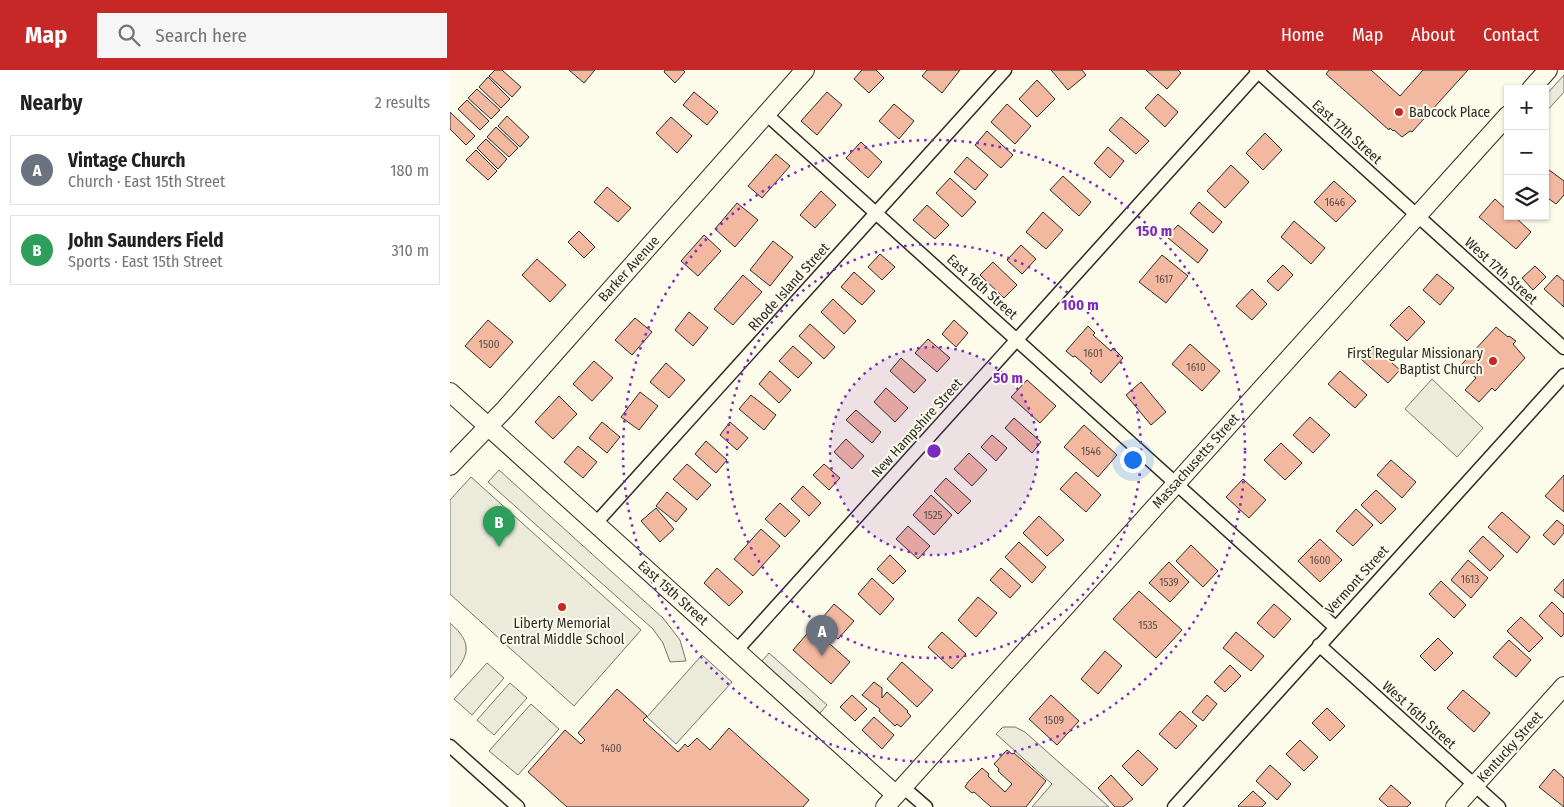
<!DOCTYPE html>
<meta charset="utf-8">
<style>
body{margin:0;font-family:"Fira Sans Condensed",sans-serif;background:#f6f6f6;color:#202124}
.controls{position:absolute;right:15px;top:15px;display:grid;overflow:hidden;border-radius:0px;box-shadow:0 1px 4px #0004}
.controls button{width:45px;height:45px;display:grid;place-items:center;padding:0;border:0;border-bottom:1px solid #e0e0e0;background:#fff;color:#202124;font:25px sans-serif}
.you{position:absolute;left:682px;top:389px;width:18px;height:18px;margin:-12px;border:4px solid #fff;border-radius:50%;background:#1a73e8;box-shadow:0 0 0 8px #1a73e833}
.badge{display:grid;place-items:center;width:32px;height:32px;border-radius:50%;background:#c62828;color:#fff;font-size:16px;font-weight:700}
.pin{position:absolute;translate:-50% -41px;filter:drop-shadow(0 1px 2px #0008)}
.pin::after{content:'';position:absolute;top:26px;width:18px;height:15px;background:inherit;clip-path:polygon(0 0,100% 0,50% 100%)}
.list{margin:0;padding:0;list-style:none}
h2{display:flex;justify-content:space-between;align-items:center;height:65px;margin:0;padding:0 20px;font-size:21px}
h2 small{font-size:16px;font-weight:400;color:#757577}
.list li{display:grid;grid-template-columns:32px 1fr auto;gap:15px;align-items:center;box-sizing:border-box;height:70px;margin:0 10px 10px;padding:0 10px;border:1px solid #e0e0e0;border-radius:0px}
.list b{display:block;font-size:19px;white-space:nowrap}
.list p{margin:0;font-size:16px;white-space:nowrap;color:#757577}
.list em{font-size:16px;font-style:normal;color:#757577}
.icon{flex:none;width:28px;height:28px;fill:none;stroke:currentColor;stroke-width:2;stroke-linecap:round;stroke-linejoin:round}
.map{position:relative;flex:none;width:1114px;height:737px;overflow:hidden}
header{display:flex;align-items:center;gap:30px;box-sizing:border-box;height:70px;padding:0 25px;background:#c62828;color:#fff}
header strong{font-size:24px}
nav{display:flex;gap:28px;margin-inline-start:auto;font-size:18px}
.search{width:350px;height:45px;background:#f6f6f6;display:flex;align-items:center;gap:12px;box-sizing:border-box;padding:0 18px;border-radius:0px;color:#757577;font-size:19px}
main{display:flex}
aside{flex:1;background:#fff}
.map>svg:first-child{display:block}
.pitch{fill:#ecebdb;stroke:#74746e}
.parking{fill:#eceadb;stroke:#74746e}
.building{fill:#f2b8a0;stroke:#2b2b2b}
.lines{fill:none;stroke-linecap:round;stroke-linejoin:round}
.street-casing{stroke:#2b2b2b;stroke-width:15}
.secondary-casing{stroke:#2b2b2b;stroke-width:20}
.street{stroke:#fdfbea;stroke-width:12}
.secondary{stroke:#fdfbea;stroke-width:18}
.ring{fill:none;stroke:#7b2cbf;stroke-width:2.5;stroke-dasharray:2.5 5}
.poi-dot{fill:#c62828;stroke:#fdfbea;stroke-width:2}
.labels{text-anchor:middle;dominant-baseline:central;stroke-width:4;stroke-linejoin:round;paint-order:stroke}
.number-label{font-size:11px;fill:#5d4e48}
.poi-label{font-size:14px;fill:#2b2b2b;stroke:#fdfbea;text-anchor:start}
.street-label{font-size:14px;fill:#2b2b2b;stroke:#fdfbea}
.centre{fill:#7b2cbf;stroke:#fdfbea;stroke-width:2.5}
.ring-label{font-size:15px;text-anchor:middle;font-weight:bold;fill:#7b2cbf;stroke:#fdfbea;stroke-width:4;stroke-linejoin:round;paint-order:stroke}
</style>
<header>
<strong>Map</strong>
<div class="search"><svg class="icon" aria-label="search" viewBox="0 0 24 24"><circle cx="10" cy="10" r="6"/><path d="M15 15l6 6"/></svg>Search here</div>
<nav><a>Home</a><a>Map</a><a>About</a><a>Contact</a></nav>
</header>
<main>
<aside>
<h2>Nearby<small>2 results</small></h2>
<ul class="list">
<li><span class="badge" style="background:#6b7280">A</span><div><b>Vintage Church</b><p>Church · East 15th Street</p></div><em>180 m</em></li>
<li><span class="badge" style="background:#2e9e5b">B</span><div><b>John Saunders Field</b><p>Sports · East 15th Street</p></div><em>310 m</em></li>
</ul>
</aside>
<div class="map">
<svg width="1114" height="737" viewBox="0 0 1114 737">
<rect width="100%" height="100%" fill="#fdfbea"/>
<path class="pitch" d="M49,400L213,548L230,570L236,591L220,592L213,573L203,559L38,412Z
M21,407L191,560L124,636L0,524V430Z
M0,553C24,574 19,586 0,608Z
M37,593L54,608L22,645L4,629Z
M60,613L77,628L44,665L27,650Z"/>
<path class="parking" d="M1114,5V22L1095,43V26Z
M982,309L1033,358L1007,387L955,339Z
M319,583L377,635L370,643L312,591Z
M252,585L282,612L226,674L197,647Z
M81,634L109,659L68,705L39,681Z
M553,657H565L575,662L659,737H582L602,714L546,664Z"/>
<path class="building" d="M45,0H52L71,17L62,27L39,6Z
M119,0H145L134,13Z
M215,0H233L235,2L225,13L214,2Z
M412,0H426L434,8L419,23L404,9Z
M477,0H510L492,23L472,6Z
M601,0H632L636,5L618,20Z
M696,0H728L731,3L717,19Z
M879,0H921L950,26L973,0H1018L962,62L960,61L952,67L944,60L943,61L940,58L939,60L876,4Z
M38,7L60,29L51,38L29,17Z
M587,10L605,29L587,47L569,29Z
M27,19L50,40L41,49L18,28Z
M244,22L268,42L257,55L233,35Z
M377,22L392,35L367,65L351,51Z
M708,24L728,42L715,57L695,38Z
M17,30L39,51L30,60L8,39Z
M444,34L464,51L449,69L429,51Z
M557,34L581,56L565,74L541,52Z
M0,42L25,66L16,75L0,59Z
M57,46L79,67L70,77L48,56Z
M221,47L242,66L227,83L206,63Z
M671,47L699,71L686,84L659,60Z
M46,57L68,78L59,87L37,67Z
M537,61L563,85L551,98L525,75Z
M815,63L832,80L813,100L796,83Z
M36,69L57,89L48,99L27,78Z
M411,72L432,92L418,108L396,88Z
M658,77L674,91L660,108L644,93Z
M26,80L47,101L38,110L16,90Z
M326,84L340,96L312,128L298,116Z
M517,87L538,105L525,120L504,102Z
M781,95L799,112L775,138L757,121Z
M1095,97L1114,111V125L1106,134L1095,126Z
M613,106L641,132L629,146L600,120Z
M500,108L526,132L512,147L486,123Z
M884,111L906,131L886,152L864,132Z
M157,117L181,138L168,152L144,132Z
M371,121L386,135L365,158L350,145Z
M1045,129L1058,141V146H1064L1081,162L1066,179L1029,147Z
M749,132L772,152L763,163L740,143Z
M287,133L308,150L285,177L265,159Z
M477,135L499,155L485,169L463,150Z
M593,142L613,160L596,179L576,162Z
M844,151L875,178L861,194L831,167Z
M728,155L758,180L748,193L717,167Z
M129,161L145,177L134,188L118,172Z
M254,165L271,181L248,206L231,191Z
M323,171L343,187L320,216L300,200Z
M571,175L586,189L572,204L557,190Z
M430,184L445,197L432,210L418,197Z
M712,185L738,206L716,233L689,212Z
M87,189L116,215L100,232L72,205Z
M543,192L567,215L554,228L530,205Z
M833,195L843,205L828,221L817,211Z
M1085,196L1096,207L1083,220L1072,208Z
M404,202L425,221L412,235L391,217Z
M987,204L1004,218L990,235L973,220Z
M293,205L312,222L283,255L264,239Z
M1107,205L1114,211V237L1094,219Z
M802,219L817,234L802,250L786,236Z
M383,229L406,251L394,264L371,242Z
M959,236L975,252L957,271L940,255Z
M239,242L258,258L243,276L225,260Z
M185,248L202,262L182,285L165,270Z
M38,250L63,272L40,298L15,276Z
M504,250L518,263L506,277L492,264Z
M360,254L385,277L374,289L349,266Z
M638,256L645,263L643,265L661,281L663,278L673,288L651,313L640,303L642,301L625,286L623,287L616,281Z
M1046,257L1058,267L1059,266L1066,271L1063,274L1075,288L1045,321L1042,318L1029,332L1015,320L1026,308L1011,295Z
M478,269L500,288L487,302L465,283Z
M740,274L770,301L752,321L722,294Z
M343,276L362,293L348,308L329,291Z
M923,276L950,300L938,313L911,289Z
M451,288L476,310L464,323L440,301Z
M144,291L163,308L142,331L123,314Z
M216,293L235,310L219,328L200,312Z
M320,301L341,320L329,333L309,314Z
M890,301L917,325L905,338L878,314Z
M577,310L606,336L590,353L561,327Z
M691,312L716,342L701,355L676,325Z
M436,318L458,338L445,352L424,332Z
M190,322L208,336L189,360L171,347Z
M301,325L326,345L314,360L289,339Z
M109,326L127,344L103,369L85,352Z
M406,340L431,362L422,373L396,350Z
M860,347L880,365L863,383L843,365Z
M564,348L591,372L582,383L555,358Z
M152,352L170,367L157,383L139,368Z
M280,352L298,368L287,380L270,365Z
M634,355L667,385L648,407L614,377Z
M542,365L557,378L546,391L531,377Z
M396,369L414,386L402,399L384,382Z
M256,371L277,390L266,403L245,384Z
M831,373L852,393L835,410L814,390Z
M128,376L147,392L133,408L114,392Z
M519,383L537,400L522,416L504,399Z
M941,390L966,412L952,428L927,405Z
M237,394L261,415L247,430L223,409Z
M374,394L390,408L379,420L363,405Z
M626,402L651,425L636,442L610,419Z
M1114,405V442L1095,426Z
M496,408L521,431L508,444L484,421Z
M793,409L816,430L799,448L776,427Z
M353,416L371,433L359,446L341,429Z
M926,420L946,439L931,454L911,435Z
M217,422L237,439L226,452L206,436Z
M481,425L502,445L484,465L463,445Z
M330,433L350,451L335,467L315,449Z
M206,438L224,459L210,472L191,451Z
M906,439L923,455L903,476L886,461Z
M1052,442L1080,467L1067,483L1038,457Z
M589,446L614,470L597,486L573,463Z
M1107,450L1114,456V463L1104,475L1093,465Z
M458,456L480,476L468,489L446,469Z
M311,459L330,476L303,506L284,489Z
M1033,466L1054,486L1040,501L1019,481Z
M870,469L892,490L870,512L848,491Z
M569,472L596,497L582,513L555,487Z
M741,475L768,501L753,517L726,491Z
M440,485L456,501L443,514L427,499Z
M1018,490L1038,508L1021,528L1001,510Z
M719,492L739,512L720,532L699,513Z
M267,498L293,522L279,536L254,513Z
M551,498L571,516L560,528L540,510Z
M422,508L444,529L430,545L408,524Z
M1114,509V528L1104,520Z
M991,511L1016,535L1004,548L979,524Z
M689,521L732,560L706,588L663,549Z
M528,527L547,543L526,567L508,550Z
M1102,532L1114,544V564L1111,567L1089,546Z
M384,534L404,551L388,569L368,553Z
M824,534L841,549L824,568L807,553Z
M1071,547L1093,568L1079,582L1057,561Z
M362,558L400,592L381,614L343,580Z
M492,562L516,584L502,599L478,577Z
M786,562L814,586L801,601L773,578Z
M988,568L1003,583L985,601L970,586Z
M1059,570L1081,590L1066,607L1043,587Z
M655,581L672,596L648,624L631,609Z
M452,592L483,620L467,637L437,609Z
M780,595L791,606L775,622L764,612Z
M424,612L432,618V628L437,622L458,641L457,642L461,646L451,657L447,654L445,656L429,641L430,639L412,625Z
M167,619L197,646L193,650L228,682L235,674L238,677L247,668L260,680L279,658L359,730L353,737H117L78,702L115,660L131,674L135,670L128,663Z
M1013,620L1040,643L1024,662L997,638Z
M402,625L417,639L405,651L390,637Z
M601,625L629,651L607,675L579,649Z
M757,625L767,634L753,651L742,642Z
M877,638L895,656L880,671L862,653Z
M730,641L747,656L726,679L709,664Z
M424,647L444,665L432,679L412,660Z
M850,670L868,687L854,701L836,684Z
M557,680L562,684L564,683L596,711L576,737H541L524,722L522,723L515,717L518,712L532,698L539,704L538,706L555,722L562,714L548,701L549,699L544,694Z
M688,680L708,699L692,716L672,696Z
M820,695L841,714L827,730L806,711Z
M1104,699L1114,708V737L1089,717Z
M661,705L683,729L673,737H665L648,718Z
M941,715L961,733L957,737H938L929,729Z
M803,721L816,733L812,737H789L788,736Z"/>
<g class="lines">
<g class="street-casing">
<path id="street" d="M806,0L1114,278
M316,44L885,557
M146,453L555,0
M869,575L1049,737
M286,581L810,0
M0,676L68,737
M453,717L476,737
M724,737L1114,305"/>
</g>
<g class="secondary-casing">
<path id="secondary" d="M1081,19L1098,0
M0,322L446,725
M0,396L55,339L355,0
M435,737L1058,45
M1005,737L1114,616"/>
</g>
<use href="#street" class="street"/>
<use href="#secondary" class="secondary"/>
</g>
<circle cx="484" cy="381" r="104" fill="#7b2cbf" fill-opacity=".12"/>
<g class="ring">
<circle cx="484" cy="381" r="104"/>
<circle cx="484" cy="381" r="207"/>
<circle cx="484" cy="381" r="311"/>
</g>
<g class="poi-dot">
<circle cx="949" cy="42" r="5"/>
<circle cx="1043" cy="291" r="5"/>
<circle cx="112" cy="537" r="5"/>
</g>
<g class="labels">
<g class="number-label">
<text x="885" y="132">1646</text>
<text x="714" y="209">1617</text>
<text x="39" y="274">1500</text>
<text x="643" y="283">1601</text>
<text x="746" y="297">1610</text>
<text x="641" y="381">1546</text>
<text x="483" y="445">1525</text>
<text x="870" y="490">1600</text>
<text x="1020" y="509">1613</text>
<text x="719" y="512">1539</text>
<text x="698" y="555">1535</text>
<text x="604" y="650">1509</text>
<text x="161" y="678">1400</text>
</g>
<g class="poi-label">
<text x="959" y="42">Babcock Place</text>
<text x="1033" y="283" text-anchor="end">First Regular Missionary<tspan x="1033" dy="16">Baptist Church</tspan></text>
<text x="112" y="553" text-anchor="middle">Liberty Memorial<tspan x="112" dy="16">Central Middle School</tspan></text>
</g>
<g class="street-label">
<text transform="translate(897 62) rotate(42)">East 17th Street</text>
<text transform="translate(179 199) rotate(-48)">Barker Avenue</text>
<text transform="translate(1051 201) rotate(42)">West 17th Street</text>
<text transform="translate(339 217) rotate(-48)">Rhode Island Street</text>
<text transform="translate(532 217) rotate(42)">East 16th Street</text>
<text transform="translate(467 358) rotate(-48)">New Hampshire Street</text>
<text transform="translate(746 391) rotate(-48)">Massachusetts Street</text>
<text transform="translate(907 510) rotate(-48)">Vermont Street</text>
<text transform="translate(223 523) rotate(42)">East 15th Street</text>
<text transform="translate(969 645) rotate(42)">West 16th Street</text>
<text transform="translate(1060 677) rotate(-48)">Kentucky Street</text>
</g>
</g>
<circle cx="484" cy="381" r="8" class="centre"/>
<g class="ring-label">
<text x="704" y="166">150 m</text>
<text x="630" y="240">100 m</text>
<text x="558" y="313">50 m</text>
</g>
</svg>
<div class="controls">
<button>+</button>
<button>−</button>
<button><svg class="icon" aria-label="layers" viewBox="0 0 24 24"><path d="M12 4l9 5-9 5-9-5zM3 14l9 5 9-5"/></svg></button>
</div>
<div class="you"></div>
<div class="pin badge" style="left:372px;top:586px;background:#6b7280">A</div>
<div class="pin badge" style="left:49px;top:477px;background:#2e9e5b">B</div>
</div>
</main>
